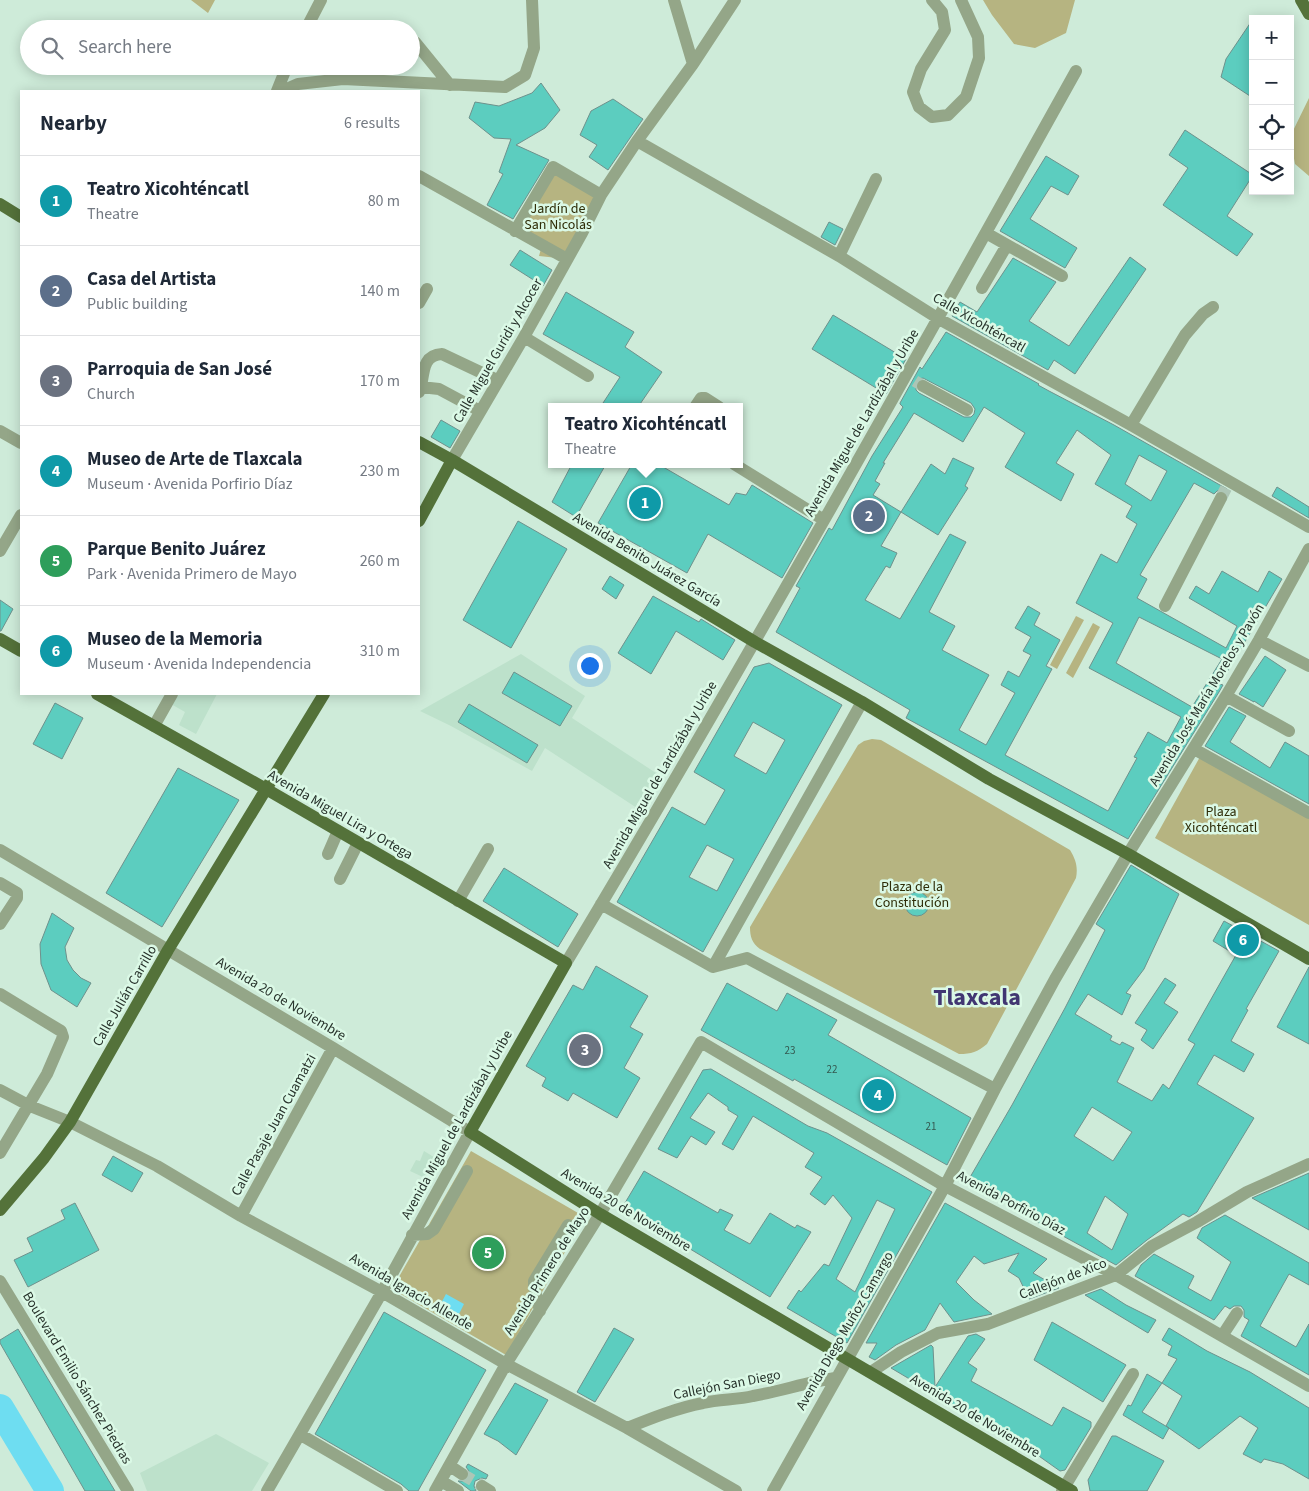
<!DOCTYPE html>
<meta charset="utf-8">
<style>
body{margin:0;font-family:"Source Sans 3",sans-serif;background:#f2f2f3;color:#1f2937}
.controls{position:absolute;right:15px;top:15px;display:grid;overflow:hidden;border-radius:0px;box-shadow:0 2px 12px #0003}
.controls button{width:45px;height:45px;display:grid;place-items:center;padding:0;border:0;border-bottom:1px solid #e0e1e3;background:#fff;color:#1f2937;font:25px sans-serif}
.you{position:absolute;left:589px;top:665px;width:18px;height:18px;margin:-12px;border:4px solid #fff;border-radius:50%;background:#1a73e8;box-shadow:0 0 0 8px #1a73e833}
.badge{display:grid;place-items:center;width:32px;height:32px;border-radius:50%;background:#b45309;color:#fff;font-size:16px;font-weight:700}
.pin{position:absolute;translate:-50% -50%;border:2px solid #fff;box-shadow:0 1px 5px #0006}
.popup{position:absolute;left:548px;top:403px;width:195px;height:65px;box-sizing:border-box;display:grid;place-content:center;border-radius:0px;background:#fff;filter:drop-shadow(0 1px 4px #0005);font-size:16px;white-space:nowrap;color:#747a83}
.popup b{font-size:19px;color:#1f2937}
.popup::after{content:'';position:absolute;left:50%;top:100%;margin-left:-10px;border:10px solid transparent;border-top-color:#fff}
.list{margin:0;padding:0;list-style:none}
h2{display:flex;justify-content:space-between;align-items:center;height:65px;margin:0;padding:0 20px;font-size:21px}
h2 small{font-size:16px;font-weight:400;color:#747a83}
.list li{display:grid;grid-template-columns:32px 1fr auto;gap:15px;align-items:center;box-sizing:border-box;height:90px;padding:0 20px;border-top:1px solid #e0e1e3}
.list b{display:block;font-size:19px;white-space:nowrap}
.list p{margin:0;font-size:16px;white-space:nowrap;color:#747a83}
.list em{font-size:16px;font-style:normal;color:#747a83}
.icon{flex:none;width:28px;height:28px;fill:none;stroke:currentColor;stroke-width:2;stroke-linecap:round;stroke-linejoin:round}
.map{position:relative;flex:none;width:1309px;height:1491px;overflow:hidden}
.search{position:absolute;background:#fff;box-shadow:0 2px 12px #0003;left:20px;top:20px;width:400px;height:55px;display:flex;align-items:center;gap:12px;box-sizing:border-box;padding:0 18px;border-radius:28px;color:#747a83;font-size:19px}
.panel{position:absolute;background:#fff;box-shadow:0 2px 12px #0003;left:20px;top:90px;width:400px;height:605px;border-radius:0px}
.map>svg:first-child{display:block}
.built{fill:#bde1cb}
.green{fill:#b6b481}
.water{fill:#6eddf1}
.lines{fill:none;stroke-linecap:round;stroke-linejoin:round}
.river{stroke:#6eddf1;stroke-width:28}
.building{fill:#5ccdbf;stroke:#6e918c;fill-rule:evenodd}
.minor-tunnel{stroke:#adc6b6;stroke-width:12;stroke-dasharray:12 6;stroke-linecap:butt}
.minor{stroke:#94a688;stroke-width:12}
.major{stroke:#54723a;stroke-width:12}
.labels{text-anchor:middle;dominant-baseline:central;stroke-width:5;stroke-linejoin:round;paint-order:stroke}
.number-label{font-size:11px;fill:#345950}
.park-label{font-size:14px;fill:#2e2c07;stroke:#dbf9e6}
.street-label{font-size:14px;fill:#27322b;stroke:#dbf9e6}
.town-label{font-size:24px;font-weight:bold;fill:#413672;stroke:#dbf9e6}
</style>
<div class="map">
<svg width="1309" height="1491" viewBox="0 0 1309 1491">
<rect width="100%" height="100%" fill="#ceebd9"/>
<path class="built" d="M521,654L585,696L572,718L656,773L637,808L545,748L532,771L451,726L420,711Z
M176,694H217L196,734L179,725L185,712L171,704Z
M424,1151L437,1159L425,1178L410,1171L416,1160L420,1161Z
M216,1434L269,1463L252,1491H147L140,1473Z"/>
<path class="green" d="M191,0H215L208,13Z
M983,0H1075L1066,33L1035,48L1014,44L992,15Z
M1309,98V176L1295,164L1290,137Z
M553,167L601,195L567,259L539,256L542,245L515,231Z
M1076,616L1084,620L1057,669L1050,665Z
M1093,623L1100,627L1073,678L1066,673Z
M872,739L881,740L1070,850C1076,860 1078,867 1076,878L987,1044C977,1052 972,1054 959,1054L760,949C752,943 750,937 750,927L858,745L864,741Z
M1201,755L1309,817V925L1155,838Z
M471,1151L585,1217L506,1355L392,1289Z"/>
<path class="water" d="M446,1294L464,1304L457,1318L439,1307Z"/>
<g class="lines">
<path class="river" d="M0,1408L50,1491"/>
</g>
<path class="building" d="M1253,19V98L1221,77L1226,59Z
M541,83L560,110L545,128L516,145L549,160L513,219L487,205L503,174L499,172L511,139L494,138L469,118L475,102L499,106L532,93Z
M613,99L643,119L608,170L589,157L597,145L580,135L591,111Z
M1185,130L1253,175L1227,216L1253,234L1237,256L1163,205L1188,168L1169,155Z
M1046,156L1079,176L1068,195L1051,186L1030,219L1077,248L1065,268L1000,231Z
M829,222L843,229L835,245L821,237Z
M520,250L552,270L543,286L510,265Z
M1130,257L1146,269L1075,374L1054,360L1048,370L952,316L960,302L977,312L1013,258L1056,282L1029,321L1069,346Z
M566,292L634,332L625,347L662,372L638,407H609L603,403L620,377L543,334Z
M833,315L906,359L886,394L812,349Z
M946,332L1039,384L1038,385L1049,391L1114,425L1227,489L1226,492L1221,490L1217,491L1214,494L1194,483L1140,575L1147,579L1137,598L1226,648L1237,626L1189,598L1196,586L1209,594L1222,571L1258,592L1269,571L1282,579L1220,684L1223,685L1219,692L1128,839L906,718L910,710L776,632L800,588L796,586L829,528L832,530L872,456L903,407L900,404V403L920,367L922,369ZM923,378L971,403L975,409L974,414L971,417H964L919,393L916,390V383L919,379ZM984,407L1025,433L1005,467L1061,501L1074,474L1056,463L1077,430L1111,455L1095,484L1132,506L1126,517L1137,524L1117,563L1101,554L1076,603L1113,623L1089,668L1181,717L1167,743L1148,732L1134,757L1137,758L1108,811L1005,755L1052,669L1046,666L1060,640L1034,625L1040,613L1028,606L1015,628L1031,637L1023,651L1031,655L1019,677L1008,671L1001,685L1015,693L986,745L959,730L989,675L942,650L955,626L929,612L966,542L950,534L900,619L865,600L886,566L890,568L897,553L881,546L901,512L873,495L880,484L875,481L885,463H883L914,413L963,442ZM1139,455L1167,471L1151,501L1125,484ZM1139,617L1222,659L1192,707L1116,663Z
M441,420L460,431L450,448L431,437Z
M953,458L974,468L965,486L968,488L938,535L901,512L931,464L945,474Z
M572,464H606L576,517L552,502Z
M632,464H658L729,505L736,493L746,495L752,485L813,523L782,578L708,534L687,573L598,523Z
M1277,487L1309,507V518L1272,496Z
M518,521L567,549L511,648L463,620Z
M610,576L624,585L616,599L602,589Z
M653,596L699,622L701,619L735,640L723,660L676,631L651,674L618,653Z
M0,600L13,609L1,631H0Z
M1265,656L1286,670L1263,707L1254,701V702L1239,694Z
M769,663L842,705L703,952L617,902L672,807L705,825L725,790L694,772L754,667ZM753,722L785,740L766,774L734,756ZM707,845L734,859L717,891L689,877Z
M514,672L572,706L560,726L502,693Z
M55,703L83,718L62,759L33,744Z
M469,704L538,745L527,763L458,722Z
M1229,707L1246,716L1230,742L1270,768L1285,742L1309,756V804L1205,746Z
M178,768L239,800L162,927L106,893Z
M1131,865L1179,894L1144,969L1126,993L1131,995L1122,1015L1088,994L1075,1014L1112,1036L1110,1040L1120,1045L1122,1042L1134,1048L1117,1082L1152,1101L1163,1084L1169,1089L1195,1044L1188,1040L1236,955L1213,941L1224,921L1279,951L1246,1009L1248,1010L1231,1041L1254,1054L1244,1072L1214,1055L1197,1084L1254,1118L1197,1212L1189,1217L1183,1214L1147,1240L1116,1265L1030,1218L969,1179L1012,1105L1065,1008L1105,930L1096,924ZM1092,1107L1132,1132L1113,1161L1074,1136ZM1105,1196L1128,1214L1112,1250L1087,1233Z
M504,868L578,914L558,947L483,901Z
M905 904a12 12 0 1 1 24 0a12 12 0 1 1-24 0Z
M52,913L74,928L65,947L67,960L73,970L81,978L91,983L77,1007L51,990L41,964L40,944Z
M596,966L648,996L630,1027L643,1034L624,1068L640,1078L617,1118L573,1093L568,1101L542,1086L546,1078L526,1066L573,985L583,990Z
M1309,967V1044L1277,1027Z
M1165,978L1176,985L1164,1003L1178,1012L1153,1049L1141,1040L1147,1030L1135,1023Z
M727,983L777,1011L787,993L837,1020L828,1035L971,1118L947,1165L794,1079L793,1081L701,1030Z
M711,1069L808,1126L827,1133L932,1192L847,1343L787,1308L799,1290L801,1292L824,1264L829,1266L852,1218L833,1195L825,1205L810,1194L822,1177L805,1167L814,1153L753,1116L733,1150L722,1144L738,1116L728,1110V1107L708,1093L690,1118L715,1132L706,1145L691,1136L677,1158L658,1149L703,1070ZM877,1200L895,1209L855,1292L836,1279Z
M113,1156L143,1173L132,1192L102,1175Z
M644,1171L718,1213L720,1209L733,1215L724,1230L750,1244L770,1213L795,1228L797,1225L811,1232L770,1297L622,1208Z
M1309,1173V1230L1252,1198Z
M75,1203L99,1250L28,1287L14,1260L33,1251L27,1238L65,1219L61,1210Z
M945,1203L1047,1259L1033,1273L1059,1288L1029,1299L1019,1278L1008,1271L1019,1253L984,1264L974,1256L956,1282L974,1300L992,1314L954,1322L940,1303L925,1330L896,1345L875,1360L869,1357L877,1343H866Z
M1225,1215L1309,1263V1285L1289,1274L1260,1326L1296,1347L1309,1324V1375L1241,1336L1249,1320L1244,1317V1310L1241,1306H1234L1230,1309L1225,1306L1214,1320L1135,1276L1141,1265L1154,1254L1194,1276L1188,1288L1211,1301L1231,1262L1197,1238L1202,1228Z
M1101,1289L1126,1305L1156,1320L1148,1333L1085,1295Z
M384,1312L486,1370L418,1491H409L401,1484L315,1434Z
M1052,1322L1126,1365L1103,1402L1034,1360Z
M614,1328L634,1339L595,1402L577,1392Z
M1169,1328L1207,1351L1250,1372L1309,1408V1479L1283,1464L1264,1459L1261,1463L1243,1454L1258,1428L1240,1416L1199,1449L1166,1426L1182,1396L1162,1383L1177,1359L1168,1355L1172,1346L1162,1340Z
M18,1329L115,1491H85L0,1343V1340Z
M976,1334L985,1339L968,1363L977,1369L971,1381L1052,1426L1063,1407L1091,1422V1427L1065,1470L1060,1471L1036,1454L891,1368L931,1345L933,1347L935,1387L968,1336Z
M1147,1374L1162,1383L1142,1412L1169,1428L1163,1439L1123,1415L1128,1405L1131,1406Z
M515,1383L548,1400L516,1455L498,1441L484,1434Z
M1112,1436H1116L1164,1461L1147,1491H1090L1088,1480Z
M468,1464L488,1475L486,1479L482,1478L475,1481L474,1486L476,1491H471L458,1481H465L469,1478V1471L466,1467Z"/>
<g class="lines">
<path class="minor-tunnel" d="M915,381L923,386
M1221,498L1226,488
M462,1474L482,1486"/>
<path class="minor" d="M674,0L693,64
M932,0L942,12L945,30L921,69L913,92L919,107L932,117L948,115L966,97L979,58L978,37L961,0
M306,29L321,0
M415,42L450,85
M277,91L287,66
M282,91L298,84L343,79L505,87L525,75L534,48L532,0
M637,141L839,256L939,319L1131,425L1309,527
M419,176L567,259
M515,231L553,167L601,195
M986,233L1062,276
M839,256L876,179
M982,288L1007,245
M419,303L427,289
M524,337L588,376
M923,386L967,410
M421,387C424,371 423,355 442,354L497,380
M419,392L421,387L439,389L480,411
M695,407L701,398H705L719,407
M1131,425L1185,335L1203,314L1213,307
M0,431L21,443
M452,460L524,337L582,233L601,195L637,141L693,64L735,0
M734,464L824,520
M0,551L21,515
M1165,606L1221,498
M1259,640L1309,666
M1226,696L1289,731
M154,726L172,694
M1194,749L1309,813
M0,850L333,1048L470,1132L382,1292L267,1491
M328,854L338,831
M340,879L358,843
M0,883L17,893V898L0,924
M458,901L488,849
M601,904L713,967L747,958L995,1089
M566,963C742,670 909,371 1076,71
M713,967L862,702
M0,994L61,1031L63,1037L47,1074L0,1153
M0,1090L30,1106L70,1122L157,1166L241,1216L382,1292L506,1364L627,1428L736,1491
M241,1216L333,1048
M412,1235L427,1234L434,1229L467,1171
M0,1281L128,1491
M540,1311L534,1287V1281L568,1225
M1222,1336L1237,1313
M871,1372L901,1352L938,1333L988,1324L1116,1275L1152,1246L1197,1222L1247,1192L1309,1164
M627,1428C652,1418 677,1408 703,1403C720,1399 737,1400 753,1396C781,1391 808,1382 835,1378
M301,1435L397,1491
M450,1466L462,1474
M441,1481L458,1491
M482,1486L490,1491
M435,1491L506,1364L600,1214L701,1042L945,1186L1116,1275L1309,1386
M773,1491L945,1186L995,1089L1055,979L1128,854L1226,696L1259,640L1309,549
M1062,1491L1133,1374"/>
<path class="major" d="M1301,0L1309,14
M0,204L21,217
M419,442L452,460L755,642L862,702L989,779L1128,854L1309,959
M419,521L452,460
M0,639L21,651
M97,694L266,789L566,963L470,1132L600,1214L1072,1491
M0,1210L44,1158L70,1122L168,950L324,694"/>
</g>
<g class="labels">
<g class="number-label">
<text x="790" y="1050">23</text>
<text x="832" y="1069">22</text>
<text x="931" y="1126">21</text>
</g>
<g class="park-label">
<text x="558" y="209">Jardín de<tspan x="558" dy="16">San Nicolás</tspan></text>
<text x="1221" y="812">Plaza<tspan x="1221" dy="16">Xicohténcatl</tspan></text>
<text x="912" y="887">Plaza de la<tspan x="912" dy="16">Constitución</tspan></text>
</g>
<g class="street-label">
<text transform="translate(979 323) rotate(30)">Calle Xicohténcatl</text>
<text transform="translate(498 351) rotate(-60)">Calle Miguel Guridi y Alcocer</text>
<text transform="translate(862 423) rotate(-60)">Avenida Miguel de Lardizábal y Uribe</text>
<text transform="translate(647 560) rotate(31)">Avenida Benito Juárez García</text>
<text transform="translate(1207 695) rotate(-59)">Avenida José María Morelos y Pavón</text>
<text transform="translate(660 775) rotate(-60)">Avenida Miguel de Lardizábal y Uribe</text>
<text transform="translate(340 815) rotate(30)">Avenida Miguel Lira y Ortega</text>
<text transform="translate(125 996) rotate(-60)">Calle Julián Carrillo</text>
<text transform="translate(281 999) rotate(31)">Avenida 20 de Noviembre</text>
<text transform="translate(274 1125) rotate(-61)">Calle Pasaje Juan Cuamatzi</text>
<text transform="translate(457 1125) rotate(-61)">Avenida Miguel de Lardizábal y Uribe</text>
<text transform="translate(1011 1203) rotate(28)">Avenida Porfirio Díaz</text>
<text transform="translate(626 1210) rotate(31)">Avenida 20 de Noviembre</text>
<text transform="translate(547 1271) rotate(-58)">Avenida Primero de Mayo</text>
<text transform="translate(1063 1279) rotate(-21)">Callejón de Xico</text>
<text transform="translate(411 1292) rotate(30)">Avenida Ignacio Allende</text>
<text transform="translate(845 1331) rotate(-60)">Avenida Diego Muñoz Camargo</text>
<text transform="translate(77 1378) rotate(59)">Boulevard Emilio Sánchez Piedras</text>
<text transform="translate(727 1385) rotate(-11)">Callejón San Diego</text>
<text transform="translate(975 1416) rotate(31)">Avenida 20 de Noviembre</text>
</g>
<g class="town-label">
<text x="977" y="997">Tlaxcala</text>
</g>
</g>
</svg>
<div class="controls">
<button>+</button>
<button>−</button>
<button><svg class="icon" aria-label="locate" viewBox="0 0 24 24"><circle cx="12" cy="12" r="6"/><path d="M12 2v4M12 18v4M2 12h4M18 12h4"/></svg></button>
<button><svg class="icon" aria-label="layers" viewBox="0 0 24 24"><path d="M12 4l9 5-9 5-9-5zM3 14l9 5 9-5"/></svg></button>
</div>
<div class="you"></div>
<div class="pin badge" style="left:645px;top:503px;background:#0f9aa8">1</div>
<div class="popup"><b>Teatro Xicohténcatl</b>Theatre</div>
<div class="pin badge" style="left:869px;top:516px;background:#5c6f8a">2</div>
<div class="pin badge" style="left:585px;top:1050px;background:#6b7280">3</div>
<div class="pin badge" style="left:878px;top:1095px;background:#0f9aa8">4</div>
<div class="pin badge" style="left:488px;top:1253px;background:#2e9e5b">5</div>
<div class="pin badge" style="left:1243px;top:940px;background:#0f9aa8">6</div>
<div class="search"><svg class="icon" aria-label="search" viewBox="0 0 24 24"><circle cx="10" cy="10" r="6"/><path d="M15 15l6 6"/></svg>Search here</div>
<section class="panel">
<h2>Nearby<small>6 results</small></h2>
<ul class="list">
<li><span class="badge" style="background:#0f9aa8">1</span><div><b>Teatro Xicohténcatl</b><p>Theatre</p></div><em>80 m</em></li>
<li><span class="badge" style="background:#5c6f8a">2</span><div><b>Casa del Artista</b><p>Public building</p></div><em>140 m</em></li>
<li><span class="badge" style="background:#6b7280">3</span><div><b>Parroquia de San José</b><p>Church</p></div><em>170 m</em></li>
<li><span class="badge" style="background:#0f9aa8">4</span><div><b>Museo de Arte de Tlaxcala</b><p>Museum · Avenida Porfirio Díaz</p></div><em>230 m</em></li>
<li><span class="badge" style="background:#2e9e5b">5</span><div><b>Parque Benito Juárez</b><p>Park · Avenida Primero de Mayo</p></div><em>260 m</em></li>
<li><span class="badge" style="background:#0f9aa8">6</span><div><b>Museo de la Memoria</b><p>Museum · Avenida Independencia</p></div><em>310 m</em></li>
</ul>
</section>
</div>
